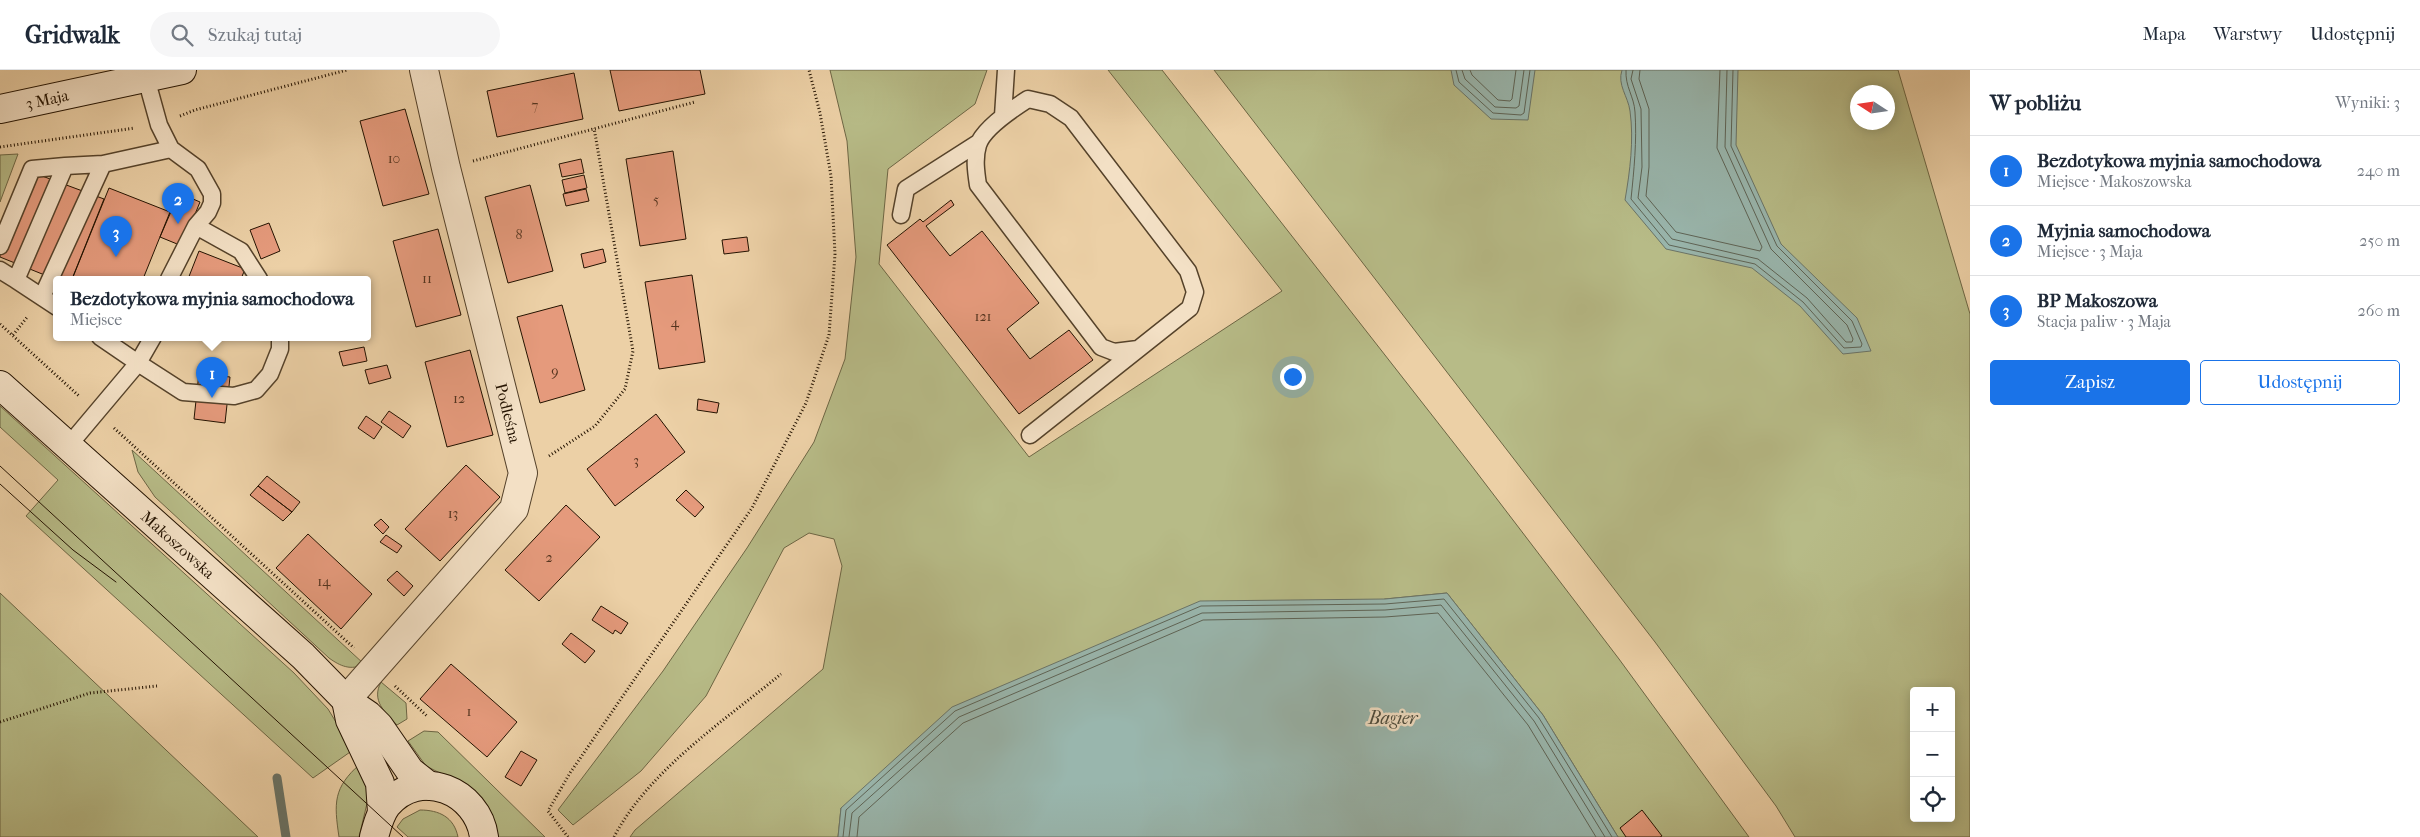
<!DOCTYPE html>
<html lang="pl">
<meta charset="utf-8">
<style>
body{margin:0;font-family:"IM FELL French Canon",serif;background:#f6f6f7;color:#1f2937}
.controls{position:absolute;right:15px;bottom:15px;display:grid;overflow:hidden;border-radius:5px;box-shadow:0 2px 12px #0003}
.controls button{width:45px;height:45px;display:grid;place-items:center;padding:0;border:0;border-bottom:1px solid #e0e1e3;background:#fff;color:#1f2937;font:25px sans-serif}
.compass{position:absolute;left:1850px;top:15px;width:45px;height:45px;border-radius:50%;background:#fff;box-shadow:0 2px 12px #0003;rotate:282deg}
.you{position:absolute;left:1292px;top:306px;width:18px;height:18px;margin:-12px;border:4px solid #fff;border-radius:50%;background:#1a73e8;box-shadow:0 0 0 8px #1a73e833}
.badge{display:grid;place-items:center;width:32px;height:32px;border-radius:50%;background:#1a73e8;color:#fff;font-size:16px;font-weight:700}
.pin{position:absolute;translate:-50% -41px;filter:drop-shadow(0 1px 2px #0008)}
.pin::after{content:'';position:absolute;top:26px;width:18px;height:15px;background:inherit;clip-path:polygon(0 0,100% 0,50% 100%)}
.popup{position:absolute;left:53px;top:206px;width:318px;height:65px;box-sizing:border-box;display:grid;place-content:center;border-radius:5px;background:#fff;filter:drop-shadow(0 1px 4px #0005);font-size:16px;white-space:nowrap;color:#747a83}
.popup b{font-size:19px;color:#1f2937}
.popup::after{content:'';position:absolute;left:50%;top:100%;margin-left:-10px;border:10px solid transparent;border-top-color:#fff}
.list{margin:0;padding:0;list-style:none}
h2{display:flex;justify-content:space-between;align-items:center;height:65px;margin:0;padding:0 20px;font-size:21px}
h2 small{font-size:16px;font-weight:400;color:#747a83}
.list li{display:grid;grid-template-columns:32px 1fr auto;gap:15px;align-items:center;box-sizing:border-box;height:70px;padding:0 20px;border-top:1px solid #e0e1e3}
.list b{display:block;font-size:19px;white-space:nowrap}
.list p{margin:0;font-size:16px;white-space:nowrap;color:#747a83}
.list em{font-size:16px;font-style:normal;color:#747a83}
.actions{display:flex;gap:10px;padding:15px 20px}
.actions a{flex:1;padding:11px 0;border:1px solid #1a73e8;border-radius:5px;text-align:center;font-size:18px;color:#1a73e8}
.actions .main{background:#1a73e8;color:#fff}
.icon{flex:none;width:28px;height:28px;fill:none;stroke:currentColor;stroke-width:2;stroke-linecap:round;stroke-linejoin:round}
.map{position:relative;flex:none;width:1970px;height:767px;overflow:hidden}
header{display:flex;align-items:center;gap:30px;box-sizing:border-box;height:70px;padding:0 25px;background:#fff;border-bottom:1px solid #e0e1e3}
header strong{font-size:24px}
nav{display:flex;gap:28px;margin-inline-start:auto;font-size:18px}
.search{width:350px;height:45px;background:#f6f6f7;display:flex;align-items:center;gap:12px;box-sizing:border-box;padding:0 18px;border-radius:28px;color:#747a83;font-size:19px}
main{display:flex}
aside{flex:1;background:#fff}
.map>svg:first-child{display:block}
.green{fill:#b7bb87;stroke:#6d6644;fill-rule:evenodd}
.water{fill:#99b6ad;stroke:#6a7468}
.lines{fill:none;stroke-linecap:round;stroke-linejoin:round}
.shore{stroke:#5e6456;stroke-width:1}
.stream{stroke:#6a7468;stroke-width:9}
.building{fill:#e59a7c;stroke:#231200}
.service-casing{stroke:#55422a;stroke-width:19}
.minor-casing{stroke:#55422a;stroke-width:30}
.secondary-casing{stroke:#231200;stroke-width:30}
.path{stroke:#231200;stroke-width:3;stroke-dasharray:1 2.5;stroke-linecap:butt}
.service{stroke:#f3e0c5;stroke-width:16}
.minor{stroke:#f3e0c5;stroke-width:28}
.secondary{stroke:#f3e0c5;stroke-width:28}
.tram{stroke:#231200;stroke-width:1}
.labels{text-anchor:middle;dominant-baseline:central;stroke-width:5;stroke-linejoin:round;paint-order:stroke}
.number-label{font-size:14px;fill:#54341f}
.street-label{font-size:16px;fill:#231200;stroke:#f3e0c5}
.water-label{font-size:18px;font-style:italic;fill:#4c4b3d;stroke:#f3e0c5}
</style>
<header>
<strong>Gridwalk</strong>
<div class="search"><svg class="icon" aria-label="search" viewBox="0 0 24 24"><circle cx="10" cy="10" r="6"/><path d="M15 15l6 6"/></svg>Szukaj tutaj</div>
<nav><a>Mapa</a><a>Warstwy</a><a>Udostępnij</a></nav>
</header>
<main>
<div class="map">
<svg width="1970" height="767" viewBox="0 0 1970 767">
<rect width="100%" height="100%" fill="#ecd0a6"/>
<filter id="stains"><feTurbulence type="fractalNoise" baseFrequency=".004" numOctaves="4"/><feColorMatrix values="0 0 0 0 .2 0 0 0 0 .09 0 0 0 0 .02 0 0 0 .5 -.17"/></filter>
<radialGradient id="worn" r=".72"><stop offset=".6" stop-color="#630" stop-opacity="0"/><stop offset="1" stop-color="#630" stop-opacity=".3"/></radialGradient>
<path class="green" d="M830,0H987L975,34L888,99L879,194L1029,387L1282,221L1108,0H1162L1471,395L1619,589L1749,767H1618L1543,645L1447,523L1385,529L841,738L838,767H630L635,760L823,599L842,496L834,469L809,463L784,478L706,626L641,701L573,755L558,740L663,601L747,478L814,372L845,289L856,187L847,71Z
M1214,0H1898L1970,244V767H1795L1776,736L1655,572ZM1858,22H1888V52H1858ZM1914,621H1951V748H1914Z
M18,84L0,132V85Z
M0,336L294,603L328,639L353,680L313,708L26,446L58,410L0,357Z
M132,380L364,594C351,601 340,596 329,588L155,427L138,402Z
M0,523L258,767H0Z
M381,612L406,633L407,649L397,655C385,642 371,631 381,612Z
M424,661L438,662L545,767H498L491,753L456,711L426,696L408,671Z
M360,694L369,725L359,767H339C334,733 333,718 360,694Z
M420,740C439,740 454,747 458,767H408L397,757L403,749Z"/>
<path class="water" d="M1451,0H1535L1528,50L1491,49L1454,15Z
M1622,0H1738L1736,75L1781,174L1857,248L1871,281L1843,284L1800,236L1752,198L1666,179L1625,130C1630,101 1634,70 1630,41C1628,26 1617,15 1622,0Z
M1447,523L1543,645L1618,767H838L841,738L952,637L1200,531L1385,529Z"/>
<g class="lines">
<path class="shore" d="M1456,0L1459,12L1493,43L1521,45L1524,43L1530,0
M1462,0L1465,9L1495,37L1516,38L1519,36L1524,0
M1470,0L1472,5L1498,30L1510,31L1512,29L1516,0
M1626,0C1625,17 1634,26 1635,42C1637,71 1634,100 1631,129L1669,175L1755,194L1803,232L1844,278L1861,277L1862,274L1852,251L1777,176L1731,76L1733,0
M1633,0L1631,9L1641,39L1642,97L1638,128L1672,169L1758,189L1807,228L1846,272H1852L1853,269L1847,255L1771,179L1725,77L1727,0
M1640,0L1639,9L1649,39V97L1646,126L1676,162L1760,181L1762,177L1717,78L1720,0
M843,767L846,740L955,641L1201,536L1385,534L1444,529L1539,648L1612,767
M849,767L852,743L959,647L1202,543L1385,540L1441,535L1534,651L1605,767
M857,767L859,747L963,653L1203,550L1385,547L1438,543L1528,655L1596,767"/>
<path class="stream" d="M277,708L286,767"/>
</g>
<path class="building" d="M610,0H700L705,24L619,41Z
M574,3L583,49L497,67L487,21Z
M405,39L429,124L383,136L360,51Z
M673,81L686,169L640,176L626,89Z
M581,89L584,103L562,107L559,94Z
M26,100L104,129L72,209L57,210L0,187V167Z
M584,105L587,118L565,123L562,110Z
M530,115L553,201L508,213L485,127Z
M109,118L170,142L143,209H78L73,207Z
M586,119L589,131L566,136L563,124Z
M179,123L200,132L182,176L160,167Z
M951,130L954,135L926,156L950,186L982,161L1039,233L1007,259L1030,289L1069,260L1093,290L1019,344L887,175L920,149L923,152Z
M269,153L280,181L261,189L250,160Z
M438,159L461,245L416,257L393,171Z
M747,167L749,181L724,184L722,170Z
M603,179L606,192L584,198L581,184Z
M199,181L245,199L241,209H188Z
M692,205L705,292L659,299L645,212Z
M562,235L585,320L540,333L517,247Z
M364,277L367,291L343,296L339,282Z
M470,280L493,365L447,377L425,292Z
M387,295L391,308L369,314L365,300Z
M199,303L230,307L225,353L194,349Z
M698,329L719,333L717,343L697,340Z
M389,341L411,356L403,368L381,352Z
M656,344L685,382L615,436L587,399Z
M366,346L382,357L374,369L358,358Z
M466,395L500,427L440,491L405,459Z
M267,406L300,432L292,442L258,416Z
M258,416L292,442L283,451L250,425Z
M686,420L704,437L695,447L676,430Z
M566,435L600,467L539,531L505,500Z
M381,449L389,457L383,464L374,455Z
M308,464L372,524L341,559L276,498Z
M386,465L402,476L397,483L380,472Z
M397,501L413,516L404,526L387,510Z
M601,536L628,553L621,564L615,560L613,564L592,550Z
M571,563L595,581L585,593L562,574Z
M451,594L517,652L487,687L420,629Z
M521,681L537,690L521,716L505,707Z
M1642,740L1662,766L1660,767H1626L1620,758Z"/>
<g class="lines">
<g class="service-casing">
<path id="service" d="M146,8L159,55L171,79L198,99L212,124V133L208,142L196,156L169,209
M1003,46L1006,0
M901,145L906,119L978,73
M196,156L241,181L259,209
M0,176L32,99L65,96
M0,200L16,210
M42,227L103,94
M57,237L16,210L65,96L103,94L171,79
M100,267L138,293L153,267
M1030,365L1190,238L1195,222L1188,201L1071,48L1050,34L1028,29C1014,38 983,59 978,75C974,88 976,102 978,115L1101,277L1114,282L1138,279
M69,375L138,293L183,322L234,326L256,320L270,304L280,279V267"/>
</g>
<g class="minor-casing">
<path id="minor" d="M346,630L514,439L523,403L446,98L424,0"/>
</g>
<g class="secondary-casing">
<g id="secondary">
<path id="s1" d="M0,39L182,0"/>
<path id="s2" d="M0,315L303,586L346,630L368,645L379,656L410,701L429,716"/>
<path d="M346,630L350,650L380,713L382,742"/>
<path d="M374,767C377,756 380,744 387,735C420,696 478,721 484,767"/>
</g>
</g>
<path class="path" d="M180,46L195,40L347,0
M0,77L135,58
M473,91L695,32
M0,254L79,326
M13,265L28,246
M114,358L354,578
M549,386L595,356L625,319L633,281L594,58
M395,616L428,647
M0,652L90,623L157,616
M568,767L548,741L570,703L752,438L806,333L829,265L835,184L831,106L820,43L809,0
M614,767C649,700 724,651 781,604"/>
<use href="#service" class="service"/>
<use href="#minor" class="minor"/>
<use href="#secondary" class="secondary"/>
<path class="tram" d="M0,396L403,767
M0,414L73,480L116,512"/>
</g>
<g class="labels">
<g class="number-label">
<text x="535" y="35">7</text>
<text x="394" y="88">10</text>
<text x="656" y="129">5</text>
<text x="519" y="164">8</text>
<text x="427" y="208">11</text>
<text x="983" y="246">121</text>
<text x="675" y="252">4</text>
<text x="555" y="301">9</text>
<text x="459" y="328">12</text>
<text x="636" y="390">3</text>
<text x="453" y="443">13</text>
<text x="549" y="487">2</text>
<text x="324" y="511">14</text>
<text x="469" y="641">1</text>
</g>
<g class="street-label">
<text stroke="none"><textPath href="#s1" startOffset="48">3 Maja</textPath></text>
<text transform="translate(508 343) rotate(76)">Podleśna</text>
<text stroke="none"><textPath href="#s2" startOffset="239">Makoszowska</textPath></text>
</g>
<g class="water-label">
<text x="1393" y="648">Bagier</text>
</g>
</g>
<rect width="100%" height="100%" filter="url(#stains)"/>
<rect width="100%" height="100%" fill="url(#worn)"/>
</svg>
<div class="controls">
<button>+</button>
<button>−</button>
<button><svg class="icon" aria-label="locate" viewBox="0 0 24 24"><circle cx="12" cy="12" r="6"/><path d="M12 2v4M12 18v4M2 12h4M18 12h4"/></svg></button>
</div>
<svg class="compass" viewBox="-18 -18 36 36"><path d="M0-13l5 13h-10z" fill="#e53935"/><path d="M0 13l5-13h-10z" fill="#747a83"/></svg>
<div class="you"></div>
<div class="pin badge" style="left:212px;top:328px">1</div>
<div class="popup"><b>Bezdotykowa myjnia samochodowa</b>Miejsce</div>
<div class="pin badge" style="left:178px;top:154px">2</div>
<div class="pin badge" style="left:116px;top:187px">3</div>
</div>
<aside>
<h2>W pobliżu<small>Wyniki: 3</small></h2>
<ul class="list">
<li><span class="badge">1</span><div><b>Bezdotykowa myjnia samochodowa</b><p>Miejsce · Makoszowska</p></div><em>240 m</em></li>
<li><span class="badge">2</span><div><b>Myjnia samochodowa</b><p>Miejsce · 3 Maja</p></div><em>250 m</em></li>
<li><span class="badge">3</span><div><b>BP Makoszowa</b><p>Stacja paliw · 3 Maja</p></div><em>260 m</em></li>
</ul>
<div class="actions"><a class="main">Zapisz</a><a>Udostępnij</a></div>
</aside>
</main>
